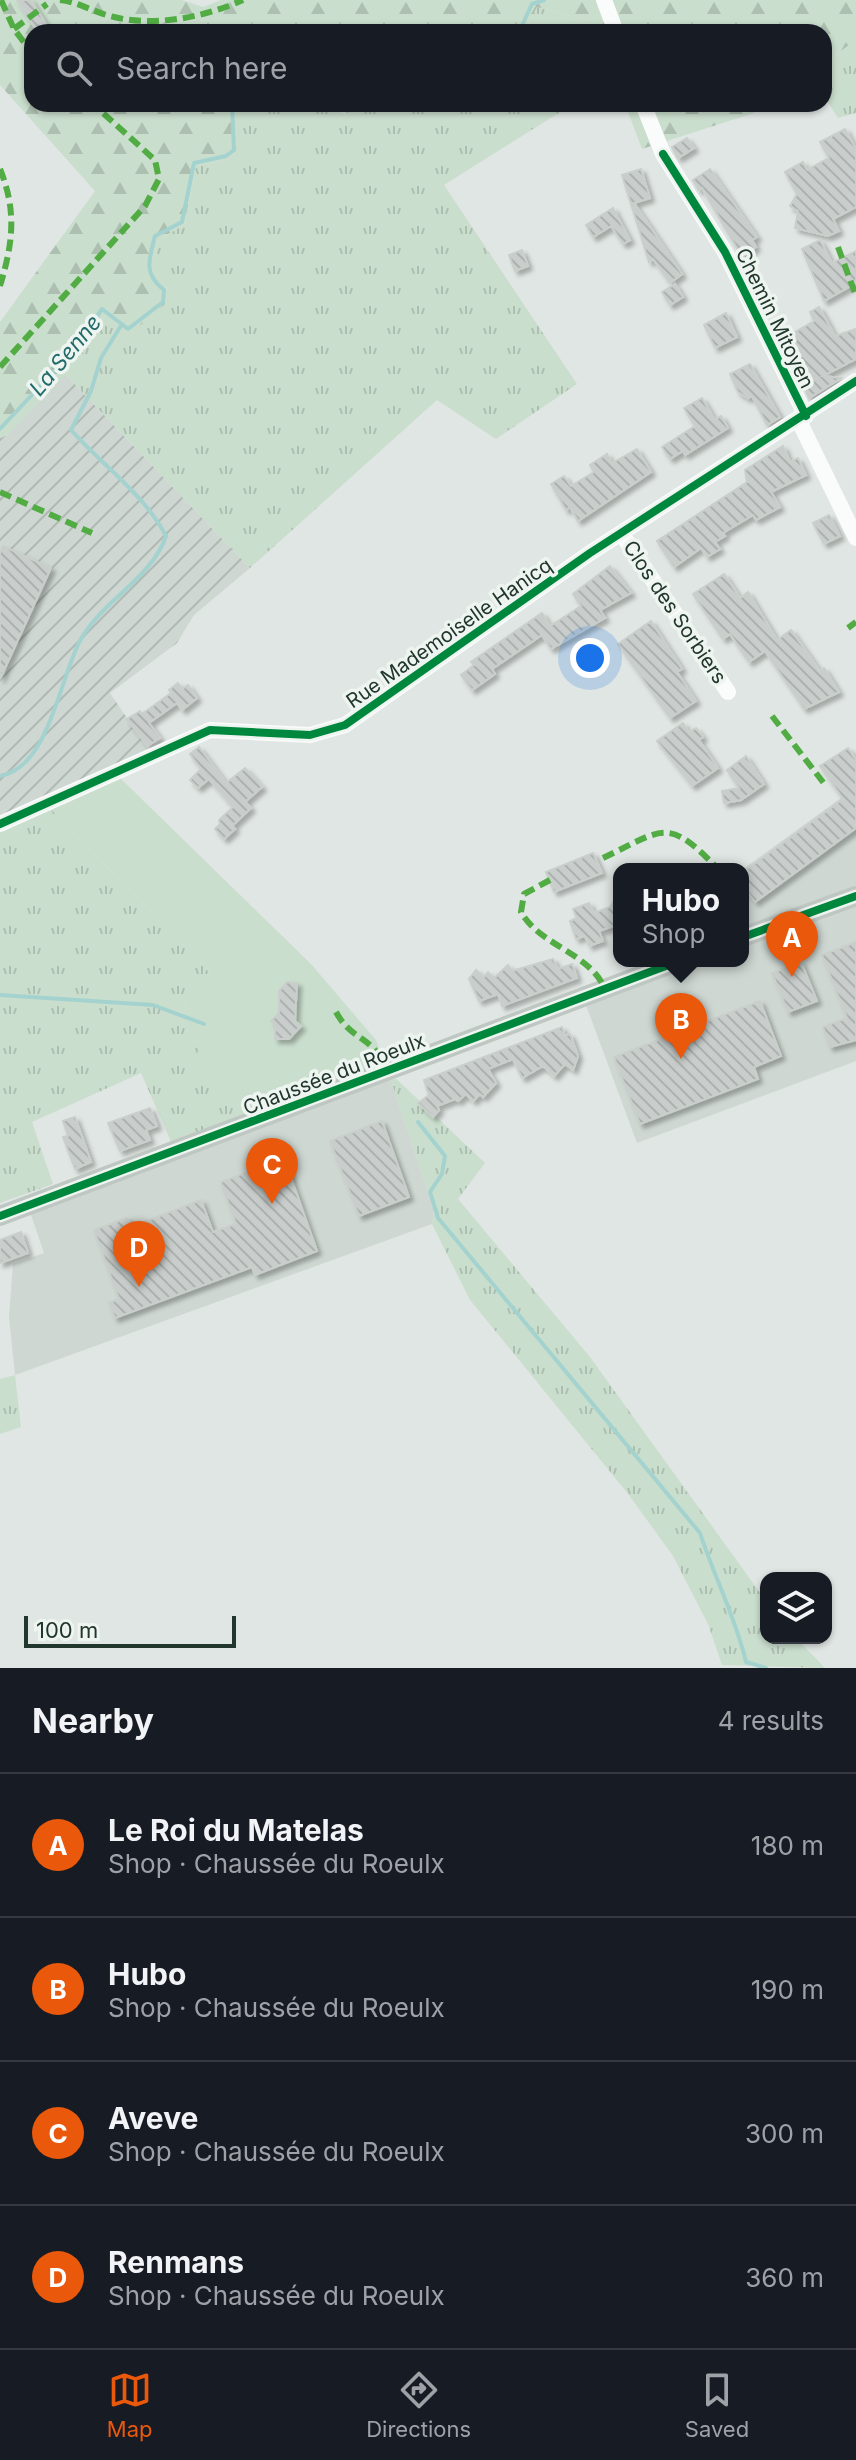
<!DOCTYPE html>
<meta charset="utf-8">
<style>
body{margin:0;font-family:Inter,sans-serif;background:#20242c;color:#f1f3f6}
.controls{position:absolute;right:24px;bottom:24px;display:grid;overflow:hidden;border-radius:16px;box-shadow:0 2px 6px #0004}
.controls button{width:72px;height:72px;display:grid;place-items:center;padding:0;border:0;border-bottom:2px solid #363941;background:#171b24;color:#f1f3f6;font:40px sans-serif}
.scale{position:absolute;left:24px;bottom:20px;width:212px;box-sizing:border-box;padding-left:8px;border:4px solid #21362c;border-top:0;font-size:22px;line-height:28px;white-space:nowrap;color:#21362c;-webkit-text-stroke:6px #eef5f0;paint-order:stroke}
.you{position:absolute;left:590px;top:658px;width:28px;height:28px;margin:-20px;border:6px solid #fff;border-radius:50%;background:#1a73e8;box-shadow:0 0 0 12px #1a73e833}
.badge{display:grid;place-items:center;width:52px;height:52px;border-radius:50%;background:#ea580c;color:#fff;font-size:26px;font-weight:700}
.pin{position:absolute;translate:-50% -66px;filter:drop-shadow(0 2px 4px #0008)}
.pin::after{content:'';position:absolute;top:42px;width:28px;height:24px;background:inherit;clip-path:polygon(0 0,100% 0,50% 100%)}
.popup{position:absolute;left:613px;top:863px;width:136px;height:104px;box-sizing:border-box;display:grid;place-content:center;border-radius:16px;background:#171b24;filter:drop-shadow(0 2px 6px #0005);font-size:26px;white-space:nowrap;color:#9ea1a6}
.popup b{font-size:30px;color:#f1f3f6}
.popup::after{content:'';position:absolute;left:50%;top:100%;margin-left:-16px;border:16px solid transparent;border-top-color:#171b24}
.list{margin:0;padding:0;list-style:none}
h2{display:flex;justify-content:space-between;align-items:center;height:104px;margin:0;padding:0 32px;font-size:34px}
h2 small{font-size:26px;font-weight:400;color:#9ea1a6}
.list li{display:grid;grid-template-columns:52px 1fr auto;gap:24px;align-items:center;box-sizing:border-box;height:144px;padding:0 32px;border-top:2px solid #363941}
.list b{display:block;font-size:30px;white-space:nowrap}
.list p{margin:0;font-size:26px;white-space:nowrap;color:#9ea1a6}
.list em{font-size:26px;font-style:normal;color:#9ea1a6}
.icon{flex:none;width:44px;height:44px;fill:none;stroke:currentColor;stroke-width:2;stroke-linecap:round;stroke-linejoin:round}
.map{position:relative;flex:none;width:856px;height:1668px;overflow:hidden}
.search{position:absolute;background:#171b24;box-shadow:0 2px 6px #0004;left:24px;right:24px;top:24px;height:88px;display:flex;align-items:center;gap:20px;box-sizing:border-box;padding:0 28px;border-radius:24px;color:#9ea1a6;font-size:30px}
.sheet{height:680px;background:#171b24}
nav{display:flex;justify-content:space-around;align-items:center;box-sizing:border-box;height:112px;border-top:2px solid #363941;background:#171b24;font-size:22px;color:#9ea1a6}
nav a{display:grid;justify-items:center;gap:4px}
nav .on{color:#ea580c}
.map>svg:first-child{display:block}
.built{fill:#ced7d2}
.industrial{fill:url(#industrial-furrows)}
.grass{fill:url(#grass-tufts)}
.forest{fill:url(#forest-firs)}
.park{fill:#cadecd}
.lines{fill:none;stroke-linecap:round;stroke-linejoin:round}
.stream{stroke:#a4d2cf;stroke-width:4}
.building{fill:url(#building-back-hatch);stroke:#c9cfcb;stroke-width:2;filter:url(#shadow)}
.minor{stroke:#fafbfb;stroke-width:16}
.major{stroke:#bfc7c3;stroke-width:20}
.quiet{stroke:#52ac44;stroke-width:6;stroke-dasharray:12 6;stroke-linecap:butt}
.cycleway-casing{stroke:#eef5f0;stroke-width:13}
.cycleway{stroke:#00873e;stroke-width:8}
.labels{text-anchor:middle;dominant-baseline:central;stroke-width:7;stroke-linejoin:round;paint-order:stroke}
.street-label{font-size:20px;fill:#21362c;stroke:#eef5f0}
.water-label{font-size:22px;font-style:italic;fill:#216b6b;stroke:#eef5f0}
</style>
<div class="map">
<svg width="856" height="1668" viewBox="0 0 856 1668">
<defs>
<pattern id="industrial-furrows" width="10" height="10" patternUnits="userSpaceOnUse" patternTransform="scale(2)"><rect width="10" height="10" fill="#ced7d2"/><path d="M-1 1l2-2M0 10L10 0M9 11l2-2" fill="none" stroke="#b1b9b4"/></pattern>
<pattern id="grass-tufts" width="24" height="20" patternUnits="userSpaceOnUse" patternTransform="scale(2)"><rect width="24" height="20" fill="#cadecd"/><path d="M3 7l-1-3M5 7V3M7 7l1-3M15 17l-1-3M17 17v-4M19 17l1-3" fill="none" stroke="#adbfb0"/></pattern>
<pattern id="forest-firs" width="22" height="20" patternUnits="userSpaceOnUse" patternTransform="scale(2)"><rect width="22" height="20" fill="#cadecd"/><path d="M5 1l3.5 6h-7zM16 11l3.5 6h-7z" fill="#adbfb0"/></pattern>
<pattern id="building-back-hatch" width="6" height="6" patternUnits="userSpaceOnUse" patternTransform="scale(2)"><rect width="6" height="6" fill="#c9cecc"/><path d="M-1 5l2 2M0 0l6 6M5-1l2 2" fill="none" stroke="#acb2af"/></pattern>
<filter id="shadow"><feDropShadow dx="4" dy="4" stdDeviation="2" flood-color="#0004"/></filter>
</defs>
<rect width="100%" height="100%" fill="#e0e6e3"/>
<path class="built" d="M856,787V1061L637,1143L583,997L679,961H743V937L752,933L743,908V869Z
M388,1071L434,1210L432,1224L15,1375L9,1317L13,1264L44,1253L28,1206Z"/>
<path class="industrial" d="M66,375L250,568L194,615L177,643L110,693L152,755L0,824V438L7,435Z"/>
<path class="grass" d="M537,7L593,22L597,32H524Z
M856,40V113L838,118L824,96V63Z
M235,104H253L263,110C300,102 312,102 346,114L359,104L378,109L393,104H573L444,185L577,384L496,439L437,400L250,568L66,375L103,316L168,290L151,267L159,239L184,225L196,165L227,160L235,153Z
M45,803L210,973L185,1003L182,1026L278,1112L175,1151L141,1073L32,1122L53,1184L0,1203V824Z
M388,1071L485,1163L458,1199L590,1357L766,1601V1638H796L825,1668L722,1665L708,1624L673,1556L629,1495L470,1300L432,1224L434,1210Z
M15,1375L21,1427L0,1434V1379Z"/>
<path class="forest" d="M0,0H182L203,7L221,0H856V40L824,63V32H597L593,22L537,7L524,32H32V104H235V153L227,160L196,165L184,225L159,239L151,267L168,290L165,304L128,336L103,316L66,375L7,435L0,438V322L95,191L0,85Z
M625,104H766L754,113L642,149Z"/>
<path class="park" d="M114,772L311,964L376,1040L388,1071L278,1112L193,1070L200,1042L182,1026L185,1003L210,973L45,803Z"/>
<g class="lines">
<path class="stream" d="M519,32L532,4L544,0
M258,104L264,108L280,104
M329,104L347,111L354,104
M375,104H381
M0,429L74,350L102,309L128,329L163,302L164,290C143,274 149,259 155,236L182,222L194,163L226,156L234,150L232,104
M0,776C50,767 59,678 81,639C103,600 152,578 166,536C145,495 101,464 71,430L91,391L101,358L122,324
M0,995L153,1005L204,1024
M418,1122L445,1156L442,1174L430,1192L438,1218L700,1533C714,1576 736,1619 746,1662L766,1668"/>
</g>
<path class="building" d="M17,0H31L51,32H37Z
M845,129L856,149V207L833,219L839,231L828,236L795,228L798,211L790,206L797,194L785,172L803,162L807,170L829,158L820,142Z
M687,138L694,148L678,158L672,147Z
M641,169L650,198L634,203L682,274L670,283L653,259L649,262L622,175Z
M710,169L757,237L752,240L756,247L742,257L702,188L699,190L693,180Z
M613,208L630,240L623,244L611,226L593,237L586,225Z
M820,240L832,263L856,251V283L824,301L802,249Z
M522,250L528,266L515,271L509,255Z
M675,284L683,297L670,305L662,292Z
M819,307L835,336L856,329V359L823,376L841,378L809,398L783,339L814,321L810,312Z
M726,313L737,337L715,348L704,325Z
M750,364L780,417L767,425L752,396L748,398L738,392L730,374Z
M702,398L715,420L721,416L728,428L685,455L683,451L670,459L662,447L695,426L684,408Z
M783,446L790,462L798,458L806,475L771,492L780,507L756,520L753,515L723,533L725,536L715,542L720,549L707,557L701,548L674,567L657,541L747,482L745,470Z
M637,449L651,472L578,521L570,507L566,510L551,484L564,476L571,486L594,472L590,465L607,454L612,463Z
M829,515L840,536L824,544L813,523Z
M3,546L51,568L0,679V553Z
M610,566L631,593L600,610L605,618L551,649L542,635L492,669L495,674L472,690L461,675L474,665L471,662L542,613L550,626L581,606L573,594Z
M724,574L740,598L748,592L777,640L791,630L820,671L824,668L839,692L804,709L765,651L749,662L730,634L723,639L693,594Z
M651,621L682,669L677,672L696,701L670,718L618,644Z
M178,683L182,689L188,685L197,698L182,710L177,703L149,723L160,738L147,746L127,719L140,711L142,714L171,693L169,690Z
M683,723L689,732L696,728L703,737L699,740L718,768L692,786L657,741Z
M199,747L226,783L245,768L262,787L245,802L251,808L232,826L235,829L224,839L215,829L220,824L219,820L233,807L209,779L198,788L190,780L201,769L190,754Z
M848,748L856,760V828L755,902L743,886V872L843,799L820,766Z
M746,756L764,784L741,800L724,803L722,791L739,788L727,770Z
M593,853L602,873L554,892L546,872Z
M619,893V924L599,931L603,941L589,946L585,936L576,939L570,921L577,918L573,909L589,903L594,913L610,907Z
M856,942V1040L830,1047L823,1027L847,1018L822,955Z
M553,959L558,969L572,964L577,978L502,1006L498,994L479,1001L469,979L476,970L484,977L488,972L494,978L508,965L512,971Z
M801,962L817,1001L788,1012L772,973Z
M287,982L297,983L295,1021L301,1026L289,1039H275V1026L271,1021L279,1013V991Z
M760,1001L781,1056L754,1067L758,1079L640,1124L614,1057Z
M562,1027L565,1036L570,1034L578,1056L573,1070L565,1064L554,1076L543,1066L522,1078L513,1059L488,1069L496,1083L483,1097L480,1094L473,1101L466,1094L458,1101L455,1099L437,1106L439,1110L433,1117L418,1103L429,1095L424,1080Z
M150,1108L157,1126L146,1130L150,1140L120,1151L108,1123Z
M75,1117L91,1162L75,1169L63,1137L68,1136L63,1121Z
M382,1121L409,1197L359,1216L330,1141Z
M284,1158L317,1251L255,1275L252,1267L115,1318L109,1303L119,1299L94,1230L127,1218L131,1227L201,1200L213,1232L236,1224L221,1182Z
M21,1232L28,1253L0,1263V1240Z"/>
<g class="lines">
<path class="minor" d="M604,0L616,32
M643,104L663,154L725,252L806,416
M799,421L856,538
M621,533L728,692
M0,824L210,730L310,735L345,725L590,553L856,381"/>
<path class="major" d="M743,937L856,896
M0,1216L679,961"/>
<path class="quiet" d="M1,0L14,29L32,53
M60,0C79,2 95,13 114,17C156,27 205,17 243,0
M14,29L47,4
M0,169C17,211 13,243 0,286
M838,247L856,296
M0,367L145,206L159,179L155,160L93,104
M0,492L92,533
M848,628L856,622
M772,716L826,786
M603,858C664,829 667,816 718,869
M550,880L524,894L521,912C540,946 589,952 605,989
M336,1012C353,1043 371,1033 388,1071"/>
<g class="cycleway-casing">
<path id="cycleway" d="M663,154L725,252L806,416
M0,824L210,730L310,735L345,725L590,553L856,381
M743,937L856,896
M0,1216L679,961"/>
</g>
<use href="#cycleway" class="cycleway"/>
</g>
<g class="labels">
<g class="street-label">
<text transform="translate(775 318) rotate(64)">Chemin Mitoyen</text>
<text transform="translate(675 612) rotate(56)">Clos des Sorbiers</text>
<text transform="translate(449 633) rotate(-35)">Rue Mademoiselle Hanicq</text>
<text transform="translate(334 1074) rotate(-21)">Chaussée du Roeulx</text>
</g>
<g class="water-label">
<text transform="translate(65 355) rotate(-50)">La Senne</text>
</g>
</g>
</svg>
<div class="controls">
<button><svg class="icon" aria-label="layers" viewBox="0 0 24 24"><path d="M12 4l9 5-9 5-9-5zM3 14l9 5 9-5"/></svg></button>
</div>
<div class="scale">100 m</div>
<div class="you"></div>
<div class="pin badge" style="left:792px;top:977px">A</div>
<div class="pin badge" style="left:681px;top:1059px">B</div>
<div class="popup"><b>Hubo</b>Shop</div>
<div class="pin badge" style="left:272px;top:1204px">C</div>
<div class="pin badge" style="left:139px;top:1287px">D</div>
<div class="search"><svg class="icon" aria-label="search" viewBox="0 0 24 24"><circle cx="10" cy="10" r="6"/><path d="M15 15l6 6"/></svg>Search here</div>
</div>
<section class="sheet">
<h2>Nearby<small>4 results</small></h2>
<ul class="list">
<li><span class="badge">A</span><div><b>Le Roi du Matelas</b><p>Shop · Chaussée du Roeulx</p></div><em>180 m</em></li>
<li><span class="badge">B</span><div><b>Hubo</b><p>Shop · Chaussée du Roeulx</p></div><em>190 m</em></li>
<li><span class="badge">C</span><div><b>Aveve</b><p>Shop · Chaussée du Roeulx</p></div><em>300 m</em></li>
<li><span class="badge">D</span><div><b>Renmans</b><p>Shop · Chaussée du Roeulx</p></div><em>360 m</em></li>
</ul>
</section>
<nav>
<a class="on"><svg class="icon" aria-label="map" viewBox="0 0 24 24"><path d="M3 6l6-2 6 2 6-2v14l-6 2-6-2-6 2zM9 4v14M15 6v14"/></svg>Map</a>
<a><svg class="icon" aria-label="directions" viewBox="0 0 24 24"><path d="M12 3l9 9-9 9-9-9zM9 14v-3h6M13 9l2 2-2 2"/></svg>Directions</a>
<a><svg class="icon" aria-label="saved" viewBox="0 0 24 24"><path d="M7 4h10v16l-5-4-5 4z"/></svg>Saved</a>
</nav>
